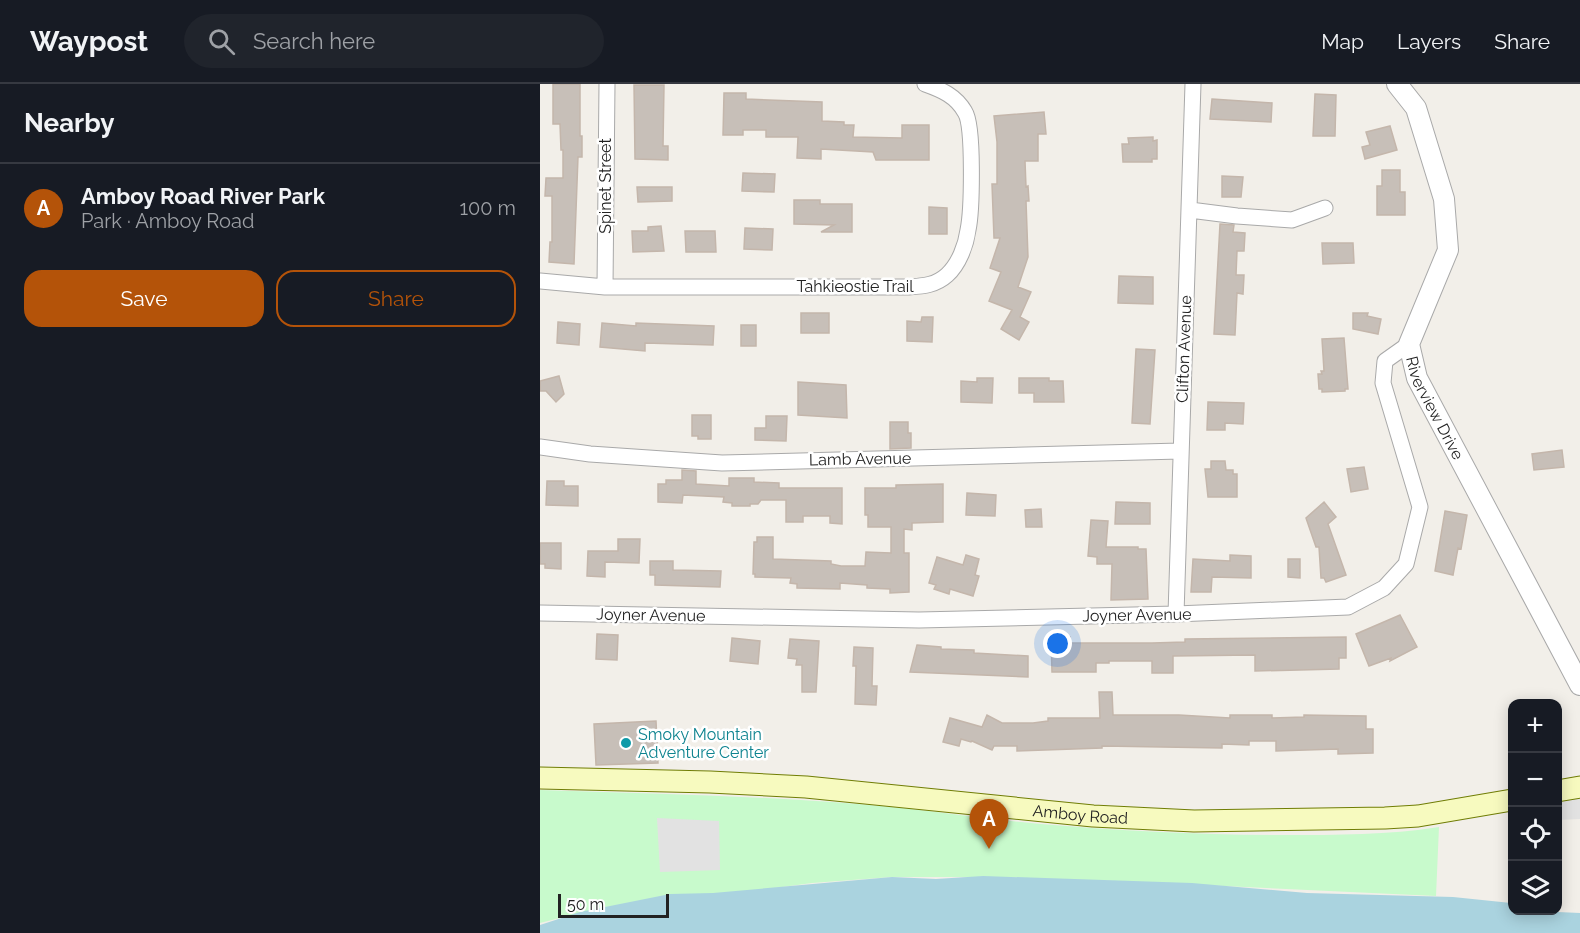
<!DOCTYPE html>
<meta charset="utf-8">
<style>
body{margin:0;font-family:Raleway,sans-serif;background:#20242c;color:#f1f3f6}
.controls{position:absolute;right:18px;bottom:18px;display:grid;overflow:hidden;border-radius:12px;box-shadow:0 3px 15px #0003}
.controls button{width:54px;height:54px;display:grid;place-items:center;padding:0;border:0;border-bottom:2px solid #363941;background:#171b24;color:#f1f3f6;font:30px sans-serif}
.scale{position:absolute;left:18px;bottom:15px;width:111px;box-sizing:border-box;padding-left:6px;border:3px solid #222;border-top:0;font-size:16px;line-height:21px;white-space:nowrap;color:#222;-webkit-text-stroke:4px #fff;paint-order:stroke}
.you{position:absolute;left:518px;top:560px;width:21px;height:21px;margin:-15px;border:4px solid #fff;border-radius:50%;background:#1a73e8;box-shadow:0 0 0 9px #1a73e833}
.badge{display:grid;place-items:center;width:39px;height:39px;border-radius:50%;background:#b45309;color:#fff;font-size:20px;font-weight:700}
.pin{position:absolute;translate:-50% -50px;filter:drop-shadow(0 2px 3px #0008)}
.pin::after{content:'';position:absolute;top:32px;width:21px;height:18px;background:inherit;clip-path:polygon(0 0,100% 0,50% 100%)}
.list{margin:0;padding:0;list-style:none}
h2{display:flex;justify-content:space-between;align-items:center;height:78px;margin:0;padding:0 24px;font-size:26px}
h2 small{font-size:20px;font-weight:400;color:#9ea1a6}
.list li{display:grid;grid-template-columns:39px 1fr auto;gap:18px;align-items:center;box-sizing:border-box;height:90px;padding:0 24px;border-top:2px solid #363941}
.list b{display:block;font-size:22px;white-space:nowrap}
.list p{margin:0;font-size:20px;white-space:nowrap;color:#9ea1a6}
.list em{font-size:20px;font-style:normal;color:#9ea1a6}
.actions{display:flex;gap:12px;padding:18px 24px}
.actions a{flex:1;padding:14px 0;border:2px solid #b45309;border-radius:18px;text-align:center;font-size:21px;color:#b45309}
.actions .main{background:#b45309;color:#fff}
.icon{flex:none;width:33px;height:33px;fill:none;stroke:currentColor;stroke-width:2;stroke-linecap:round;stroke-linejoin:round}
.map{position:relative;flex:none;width:1040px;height:849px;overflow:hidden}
header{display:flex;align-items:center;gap:36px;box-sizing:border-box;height:84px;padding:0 30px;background:#171b24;border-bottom:2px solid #363941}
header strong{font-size:28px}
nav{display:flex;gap:33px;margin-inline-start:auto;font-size:21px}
.search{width:420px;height:54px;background:#20242c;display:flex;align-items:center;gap:15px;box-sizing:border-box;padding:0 21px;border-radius:33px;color:#9ea1a6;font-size:22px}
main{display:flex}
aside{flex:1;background:#171b24}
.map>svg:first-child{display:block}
.park{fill:#c8facc}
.parking{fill:#e2e2e2}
.water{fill:#aad3df}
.building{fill:#c7bfb8;stroke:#c4b6ab;stroke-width:1.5}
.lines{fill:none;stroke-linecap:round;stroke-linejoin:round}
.minor-casing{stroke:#a9a9a9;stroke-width:17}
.tertiary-casing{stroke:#a9a9a9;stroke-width:22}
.secondary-casing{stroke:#707d05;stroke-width:23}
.minor{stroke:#fff;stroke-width:15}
.tertiary{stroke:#fff;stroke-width:20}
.secondary{stroke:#f7fabf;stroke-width:21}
.culture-dot{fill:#0f9aa8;stroke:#fff;stroke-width:2}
.labels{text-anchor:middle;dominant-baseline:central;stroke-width:5;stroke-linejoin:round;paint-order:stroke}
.street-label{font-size:16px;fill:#222;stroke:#fff}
.culture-label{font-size:16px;fill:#0d838f;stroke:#fff;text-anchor:start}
</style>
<header>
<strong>Waypost</strong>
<div class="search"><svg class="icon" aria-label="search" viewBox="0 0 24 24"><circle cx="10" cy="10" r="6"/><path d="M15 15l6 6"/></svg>Search here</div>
<nav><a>Map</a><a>Layers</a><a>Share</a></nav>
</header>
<main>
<aside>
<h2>Nearby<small></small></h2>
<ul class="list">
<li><span class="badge">A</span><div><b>Amboy Road River Park</b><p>Park · Amboy Road</p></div><em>100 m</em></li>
</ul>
<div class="actions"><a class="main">Save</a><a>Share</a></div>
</aside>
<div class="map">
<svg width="1040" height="849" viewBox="0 0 1040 849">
<rect width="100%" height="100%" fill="#f2efe9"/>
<path class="park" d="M0,706C121,710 242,712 362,724C408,729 455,736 501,740C582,747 664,751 746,751C797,751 848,751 899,743L896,812L574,797L456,793H352L272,799L32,831L0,839Z"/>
<path class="parking" d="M1040,703V735L1018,736V707Z
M117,734L179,737L180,786L120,788Z"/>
<path class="water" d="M443,792L652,799L767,809L913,813L971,819L972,820V826L1040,829V849H0V841L40,828L130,810L173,809L352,793L396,795Z"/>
<path class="building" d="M13,0H40V52H42V73H38L34,180L9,178L10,158H12V112H5L6,94H23V66H21L20,40H13Z
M94,1H124L123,62H128V76L95,75Z
M184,9H206V15L282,18V37L304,38V41H314L313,53L362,54V41H389V76H336L333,68L281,65V75L257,74L258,53H226V46H203V51H183Z
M775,10L796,11L795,52H773Z
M672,15L732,19L731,38L670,35Z
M504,28L506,50H498V77H485L486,103L488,102L489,117H486L488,173L478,203L491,208L480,233L489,238L479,256L461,245L472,226L449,217L461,188L450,184L460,154H454L452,100H457V58L454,32Z
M850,42L857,66L825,75L822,63L830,61L826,48Z
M613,53V57L617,56V75H612V78H583L582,60H589L588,54Z
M842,86H860V108H865V131H837V102H842Z
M203,89L235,90L234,108L202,107Z
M682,92L703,93L701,113H682Z
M97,103H132V117L98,118Z
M254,116H280V120H312V148H281L294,141L254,140Z
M389,123L407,124V150H389Z
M680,140L694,141L693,148L705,149L704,167H697L696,191H704L703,210L697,209L695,251L674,250Z
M121,142L124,167L93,168L92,147H108V143Z
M205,144L233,145L232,166L204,165Z
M145,147H175L176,168H146Z
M782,159H813L814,179L783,180Z
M579,192L613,193V220L578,219Z
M261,229H289V249H261Z
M813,229H828L827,232L841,235L838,250L813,245Z
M382,233H393L392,258L367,257V237L381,238Z
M18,238L40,240L39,261L17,259Z
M62,239L96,242V239L174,242L173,261L105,259V267L60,263Z
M201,241H216V262H201Z
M804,254L808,305H805V307L782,308V305H779L778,290H782L781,287H784L782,255Z
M596,265L615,266L610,340L592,339Z
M19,292L24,310L16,318L6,307H0V297Z
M437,294H453L452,319L421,318V297L437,298Z
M479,294H509V297H523L524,318H494V309H479Z
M258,298L306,301L307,334L258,331Z
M668,318L704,319L703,340L685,339V346H667Z
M152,331H171V355H158V352H152Z
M226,332H247L246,357L215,356V344H226Z
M350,338H368V349H371V364L350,365Z
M1022,366L1024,383L994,386L992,370Z
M671,377H685L686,386H693V390H697V413H668L665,385H671Z
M824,383L828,405L811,408L807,385Z
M142,386L156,387V400L189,402V394H214V398L239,399V404H302V440L290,439V432H263V438H246V416H221L218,420H210V422H192V419L183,418L184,413L143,411L142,419L118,418V400H126V396H142Z
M7,397H24V402H38V422L6,421Z
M403,400V438L372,439V446L364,445V469H369V508L350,509V505L327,504V501L300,499V505L257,504V500L250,499L251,494L215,493V490H213L214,458H217V453H233V475L291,477V480L301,482H325L326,468L351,469V443H328V431H325V404H356V401Z
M427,409L456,411L455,432L426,431Z
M576,418L610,419V440H575Z
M784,418L796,433L788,440L806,491L786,498L784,494H781L779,463H776L766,434Z
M501,425L502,443H486L485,426Z
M905,427L927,431L921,465L918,464L913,491L895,487Z
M551,436L568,437L566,463H598V465H606L608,515L571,516L572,480H557V473L548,472Z
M78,455H100L99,479L65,478V493L47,492L48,467H78Z
M0,459H21V485L5,484V480H0Z
M426,471L439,475L435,491L439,492L433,512L410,505L409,510L394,505L396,501L389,499L397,473L423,481Z
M690,471L711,472V494L672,493L671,508H651L653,475L690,477Z
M748,475H760V494L748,493Z
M110,477H133V486L181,487L180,503L115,501V491H110Z
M860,531L877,563L850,577L851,574L829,582L816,550Z
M57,550L78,551L77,576L56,575Z
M511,553H530V559H612L645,558V555L806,553V574H799V585L715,587V571L633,572V589H612V577H569V579H556V588H512Z
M192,554L220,557L218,580L190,577Z
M250,555L279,557L276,608H262V581H256L257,575L248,574Z
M377,561L401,563V565L434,566V569L488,572V593L370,588Z
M314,563L333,564L332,602H337L336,621L315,620L316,582H313Z
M559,608H572L573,631H639L690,634V631H732V634L764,633V631L826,632V645H833V669L798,670V665L736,667V657H709V661L682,660V664L562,662V664L477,667V662H454L452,666L432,657L431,658L421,655L419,662L403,658L410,634L442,643L447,631L462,639H493L508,637V634H560Z
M116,637L118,679L56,681L54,640Z"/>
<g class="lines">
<g class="minor-casing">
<path id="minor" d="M650,126L697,132L752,136L785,124
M0,197L65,203H369C384,202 396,201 407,191C419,180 426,161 428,146C432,127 434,42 425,28C416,12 402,6 385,0
M65,203L67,0
M0,363L50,370L182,379L640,367
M0,529L379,536L636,530L808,523L844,504L866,480L880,423L843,299L845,277L869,260
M636,530L653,0"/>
</g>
<g class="tertiary-casing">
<g id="tertiary">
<path id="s1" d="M857,0L876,24L904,115L908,166L869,260L877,294L1040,601"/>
</g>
</g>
<g class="secondary-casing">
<g id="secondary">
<path id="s2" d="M0,694L170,698L266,703L553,732L654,737L845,734L878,732L972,716"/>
<path d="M1017,707L1040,703"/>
</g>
</g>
<use href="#minor" class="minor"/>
<use href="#tertiary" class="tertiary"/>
<use href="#secondary" class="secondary"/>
</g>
<circle class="culture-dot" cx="86" cy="659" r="6"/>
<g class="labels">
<g class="street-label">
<text transform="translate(65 102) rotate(-90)">Spinet Street</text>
<text x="315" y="202">Tahkieostie Trail</text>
<text transform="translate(644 265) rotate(-88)">Clifton Avenue</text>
<text stroke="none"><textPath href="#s1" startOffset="348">Riverview Drive</textPath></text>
<text transform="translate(320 375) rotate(-1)">Lamb Avenue</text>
<text transform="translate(111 531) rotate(1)">Joyner Avenue</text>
<text transform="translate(597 531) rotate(-1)">Joyner Avenue</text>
<text stroke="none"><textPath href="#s2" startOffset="542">Amboy Road</textPath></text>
</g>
<g class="culture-label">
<text x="98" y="650">Smoky Mountain<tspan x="98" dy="18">Adventure Center</tspan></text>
</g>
</g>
</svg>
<div class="controls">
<button>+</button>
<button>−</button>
<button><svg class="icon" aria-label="locate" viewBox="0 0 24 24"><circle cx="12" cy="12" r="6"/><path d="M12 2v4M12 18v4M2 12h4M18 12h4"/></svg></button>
<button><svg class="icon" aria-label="layers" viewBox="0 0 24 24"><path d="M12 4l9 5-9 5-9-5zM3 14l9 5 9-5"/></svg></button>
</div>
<div class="scale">50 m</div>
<div class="you"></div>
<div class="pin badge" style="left:449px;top:765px">A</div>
</div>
</main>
